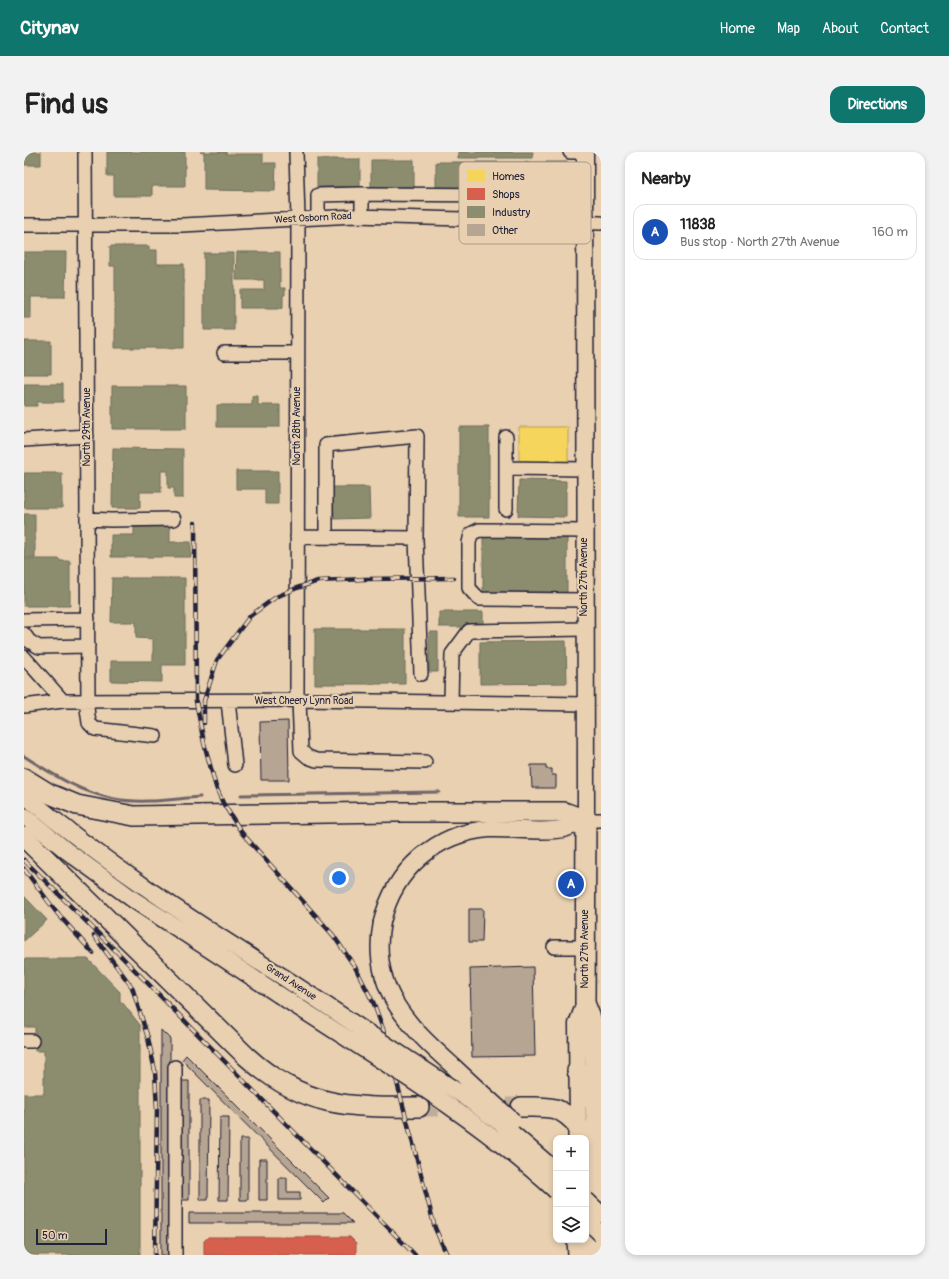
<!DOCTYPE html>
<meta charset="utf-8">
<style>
body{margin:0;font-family:Pangolin,sans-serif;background:#f2f2f2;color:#222}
.controls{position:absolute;right:12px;bottom:12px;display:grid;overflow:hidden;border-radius:8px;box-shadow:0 2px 6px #0003}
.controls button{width:36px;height:36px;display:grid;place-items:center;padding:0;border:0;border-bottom:1px solid #e0e0e0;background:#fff;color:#222;font:20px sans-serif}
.scale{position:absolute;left:12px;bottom:10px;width:71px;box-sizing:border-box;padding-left:4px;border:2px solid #22223b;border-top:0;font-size:11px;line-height:14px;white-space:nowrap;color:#22223b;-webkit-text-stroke:3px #e8d0b0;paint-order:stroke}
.you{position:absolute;left:315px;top:726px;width:14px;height:14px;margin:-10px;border:3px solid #fff;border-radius:50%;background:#1a73e8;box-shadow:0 0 0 6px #1a73e833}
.badge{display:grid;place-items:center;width:26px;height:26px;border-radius:50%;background:#0f766e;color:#fff;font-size:13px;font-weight:700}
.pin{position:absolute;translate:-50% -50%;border:2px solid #fff;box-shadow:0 1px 4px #0006}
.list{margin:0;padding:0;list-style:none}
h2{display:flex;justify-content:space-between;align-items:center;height:52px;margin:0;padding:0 16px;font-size:17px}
h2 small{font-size:13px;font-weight:400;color:#767676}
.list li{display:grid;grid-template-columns:26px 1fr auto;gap:12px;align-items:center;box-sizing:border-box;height:56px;margin:0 8px 8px;padding:0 8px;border:1px solid #e0e0e0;border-radius:12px}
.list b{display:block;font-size:15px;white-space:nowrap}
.list p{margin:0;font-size:13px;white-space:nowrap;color:#767676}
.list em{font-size:13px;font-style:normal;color:#767676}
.icon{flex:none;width:22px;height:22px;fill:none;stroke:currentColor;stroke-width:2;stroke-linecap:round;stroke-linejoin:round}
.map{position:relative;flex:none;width:577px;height:1103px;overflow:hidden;border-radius:12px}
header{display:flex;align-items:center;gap:24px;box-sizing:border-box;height:56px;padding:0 20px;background:#0f766e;color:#fff}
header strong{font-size:19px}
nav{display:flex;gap:22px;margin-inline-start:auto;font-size:14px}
.intro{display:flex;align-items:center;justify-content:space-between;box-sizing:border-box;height:96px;padding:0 24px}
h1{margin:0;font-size:28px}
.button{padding:10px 18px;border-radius:12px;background:#0f766e;color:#fff;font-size:14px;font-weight:700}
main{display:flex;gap:24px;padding:0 24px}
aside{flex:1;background:#fff;border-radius:12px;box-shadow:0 2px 6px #0003}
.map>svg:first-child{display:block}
.homes{fill:#f6d55c;stroke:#b69f52}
.shops{fill:#d6604d;stroke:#a04d48}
.industry{fill:#8c8c6e;stroke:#6c6c5f}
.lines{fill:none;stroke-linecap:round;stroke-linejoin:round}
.stream{stroke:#6f6568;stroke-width:3}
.building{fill:#b7a593;stroke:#22223b}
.highway-tunnel{stroke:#c0ad99;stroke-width:19;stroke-dasharray:19 10;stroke-linecap:butt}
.minor-casing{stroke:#22223b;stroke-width:16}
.major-casing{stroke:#22223b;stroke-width:19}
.highway-casing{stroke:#22223b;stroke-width:22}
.minor{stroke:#e8d0b0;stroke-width:13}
.major{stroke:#e8d0b0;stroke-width:16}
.highway{stroke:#e8d0b0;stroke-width:19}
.rail-casing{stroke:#22223b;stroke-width:4.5}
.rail{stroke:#e8d0b0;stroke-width:3;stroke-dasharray:9;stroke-linecap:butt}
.major-bridge-casing{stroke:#22223b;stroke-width:19;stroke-linecap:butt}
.major-bridge{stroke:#e8d0b0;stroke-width:16}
.labels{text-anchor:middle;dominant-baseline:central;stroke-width:4;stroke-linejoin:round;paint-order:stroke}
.street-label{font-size:10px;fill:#22223b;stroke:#e8d0b0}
.key{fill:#e8d0b0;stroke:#ad9c8d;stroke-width:1}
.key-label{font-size:11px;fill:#22223b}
</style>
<header>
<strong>Citynav</strong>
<nav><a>Home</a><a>Map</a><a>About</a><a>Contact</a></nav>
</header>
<div class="intro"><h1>Find us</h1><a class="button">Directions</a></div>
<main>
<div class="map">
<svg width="577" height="1103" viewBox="0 0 577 1103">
<rect width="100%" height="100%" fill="#e8d0b0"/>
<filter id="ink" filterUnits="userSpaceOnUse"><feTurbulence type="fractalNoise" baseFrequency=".025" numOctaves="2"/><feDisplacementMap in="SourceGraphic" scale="8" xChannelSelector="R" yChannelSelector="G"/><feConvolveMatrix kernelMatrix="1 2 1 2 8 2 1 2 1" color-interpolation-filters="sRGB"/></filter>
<g filter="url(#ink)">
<path class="homes" d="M495,275H544V311H495Z"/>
<path class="shops" d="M184,1085H326L332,1091V1103H180V1089Z"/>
<path class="industry" d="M0,0H17V13H0Z
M83,0H161V34H128V44H90V24H83Z
M202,0V2H239V11H252L251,39L180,38V1L176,0Z
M434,0H509L508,6H434Z
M293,7H336V35H293Z
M347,8H390V36H347Z
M412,10H544V37H412Z
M86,94H125V98H133V112H160V196H91V114H86Z
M0,100H42L41,145H7V166H0Z
M213,100H256V136H261V143H259V156H216V138H240V128H212Z
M180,101H210V178H180Z
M0,189H27V222H0Z
M0,232H39V250H13V254H0Z
M88,234H162V277H88Z
M228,244H234V253H256V275H193V253H228Z
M435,275H465V365H435Z
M89,296L159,297V346H150V336H144V319H137V340H116V356H88Z
M212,319H254V352H241V337H212Z
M0,321H38V356H0Z
M495,328L542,329V365L494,364Z
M309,335H345L346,366L310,367Z
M0,362H11V406H0Z
M115,370H146V390H167V405H87V383H110V375H115Z
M459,384H543V443H459Z
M0,407H36V409H46V454H0Z
M88,426H161V513H138V530L87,529V509H129V487L112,486V470H87Z
M415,460H459V475H415Z
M291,477H381V532H291Z
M405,480H414V520H405Z
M542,489L543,531L456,532V490Z
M0,744L23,768L0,789Z
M0,807H64L96,840V850H98L116,873V1103H0V942H20V899H11V875H0Z"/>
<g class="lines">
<path class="stream" d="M0,604C28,622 57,641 91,647C119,652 148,647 176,645
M217,643L415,640"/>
</g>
<path class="building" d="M264,569L265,628H237L236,570Z
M507,613H522V617H528V623H532V636H508Z
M445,757H459L458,790H445Z
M509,815L511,904L448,905L446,817Z
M137,878L146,887V1103H137Z
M162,903L305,1046L300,1051L158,908Z
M157,929H165V1048H156Z
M176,948H185L184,1048H176Z
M196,965H205L204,1048H195Z
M216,987H224V1048H216Z
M235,1007H243V1048H235Z
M255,1026H263V1040H276V1048H255Z
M165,1061H319L329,1071H165Z"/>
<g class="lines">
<path class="highway-tunnel" d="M395,955H497"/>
<g class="minor-casing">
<path id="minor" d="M61,0L64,549
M272,0L274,67L273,548
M546,0H561
M338,64V42L479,43
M294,66V43L338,42
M479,68V43H522L523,70
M0,73H158L331,64L577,71
M200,201H273
M0,288L63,284
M482,316L560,317
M482,357V285
M63,367L87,368L150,367
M560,379L455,378L447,382L445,391V436L455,447L560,448
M273,385L392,386L397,522
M302,385V293L393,284L392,386
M0,468L64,467
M0,482L5,489L15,495L64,494
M0,505L39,549
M275,548L277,599L284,605L292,608L401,610
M62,549L65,571L71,577L131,584
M204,549L211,613
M427,550L428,502L445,479L560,477
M0,554L39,549L275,548L561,552
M562,668H577
M530,795H561
M0,889H8
M151,1103V915"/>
</g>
<g class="major-casing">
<path id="major" d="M0,643C81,711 169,769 259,825
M0,664L43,699L110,748L254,842
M358,770C370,718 412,681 465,677C489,676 516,681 539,677C546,676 554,671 562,668L561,0
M554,974L553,872L561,851"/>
</g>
<g class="highway-casing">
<path id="highway" d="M0,626L26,642L53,653L110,664L366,660H540L562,668L561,851L570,874L572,984L571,1103
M0,685L222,904C278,955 324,956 395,955
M553,919L560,925L565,946
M497,955C524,955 535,952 554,974V986
M553,1088L554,1103"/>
</g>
<use href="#minor" class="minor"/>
<use href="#major" class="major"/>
<use href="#highway" class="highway"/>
<g class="rail-casing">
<path id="rail" d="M171,371L172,549L180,591L192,635L199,651L218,681L309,783L331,815L350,852L359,877L411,1076L423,1103
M180,571V549L193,508L226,464L252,445L273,436L294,429L341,427L430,426
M0,708L94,801L391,1103
M0,717L33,761L69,801
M70,784L108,835L124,886L131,919L133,958L131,1103"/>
</g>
<use href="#rail" class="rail"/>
<g class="major-bridge-casing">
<path id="major-bridge" d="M358,770C345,836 384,874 429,914C449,933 469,951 489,969
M259,825L440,944L475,970L532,1019
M254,842C349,904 448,961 532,1039
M562,1048L577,1062
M562,1067L577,1082"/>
</g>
<use href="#major-bridge" class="major-bridge"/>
</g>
</g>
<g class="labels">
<g class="street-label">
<text transform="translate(289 66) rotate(-3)">West Osborn Road</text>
<text transform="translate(273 274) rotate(-90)">North 28th Avenue</text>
<text transform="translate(63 275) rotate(-90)">North 29th Avenue</text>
<text transform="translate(560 425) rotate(-90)">North 27th Avenue</text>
<text x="280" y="549">West Cheery Lynn Road</text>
<text transform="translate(561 797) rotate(-90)">North 27th Avenue</text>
<text transform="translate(267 830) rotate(33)">Grand Avenue</text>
</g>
</g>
<rect x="435" y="10" width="132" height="82" rx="6" class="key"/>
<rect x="443" y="18" width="18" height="12" fill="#f6d55c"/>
<rect x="443" y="36" width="18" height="12" fill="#d6604d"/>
<rect x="443" y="54" width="18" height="12" fill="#8c8c6e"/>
<rect x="443" y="72" width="18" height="12" fill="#b7a593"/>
<g class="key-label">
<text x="468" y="28">Homes</text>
<text x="468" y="46">Shops</text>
<text x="468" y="64">Industry</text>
<text x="468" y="82">Other</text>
</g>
</svg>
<div class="controls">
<button>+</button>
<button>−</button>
<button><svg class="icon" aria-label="layers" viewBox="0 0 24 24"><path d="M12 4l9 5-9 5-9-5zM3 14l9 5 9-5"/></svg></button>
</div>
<div class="scale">50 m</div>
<div class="you"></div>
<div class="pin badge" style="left:547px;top:732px;background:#1a4fb4">A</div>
</div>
<aside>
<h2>Nearby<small></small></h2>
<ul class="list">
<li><span class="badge" style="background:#1a4fb4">A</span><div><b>11838</b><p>Bus stop · North 27th Avenue</p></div><em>160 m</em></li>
</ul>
</aside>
</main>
